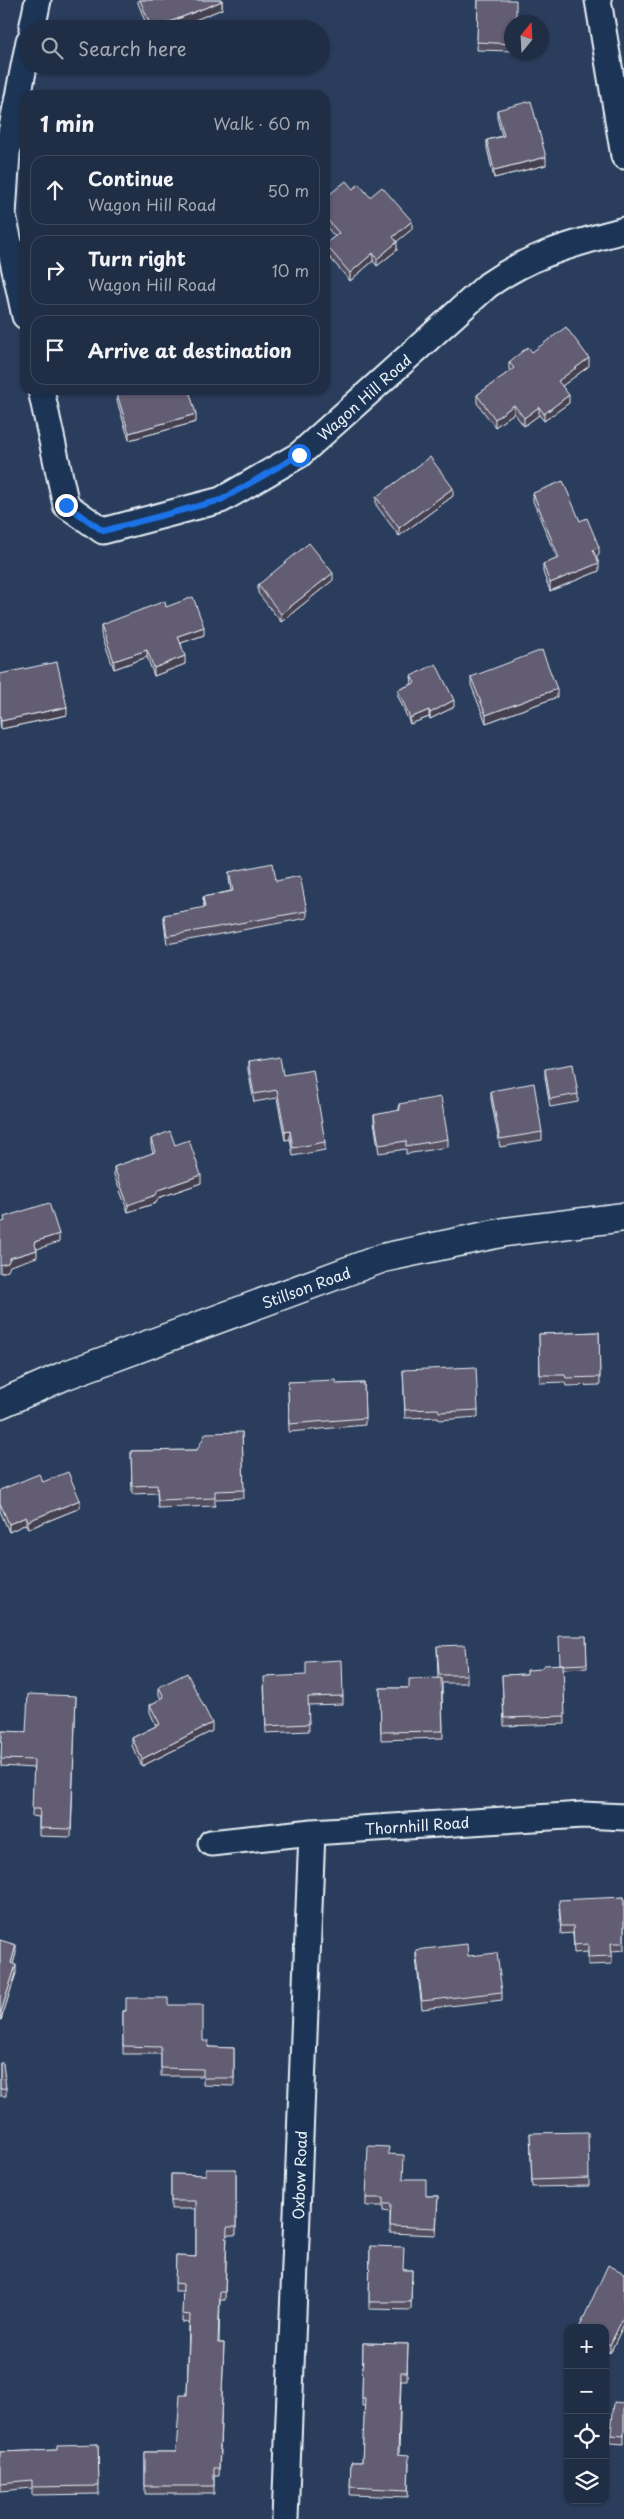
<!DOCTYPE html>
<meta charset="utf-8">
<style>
body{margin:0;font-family:"Playpen Sans",sans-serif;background:#28364c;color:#f1f3f6}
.controls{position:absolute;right:15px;bottom:15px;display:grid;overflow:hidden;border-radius:10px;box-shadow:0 1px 4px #0004}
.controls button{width:45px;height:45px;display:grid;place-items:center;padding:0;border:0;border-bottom:1px solid #3d4a5e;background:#202e45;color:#f1f3f6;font:25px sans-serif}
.compass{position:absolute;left:504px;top:15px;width:45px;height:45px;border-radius:50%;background:#202e45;box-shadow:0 1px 4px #0004;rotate:18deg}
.stop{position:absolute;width:15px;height:15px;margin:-11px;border:4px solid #1a73e8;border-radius:50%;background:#fff}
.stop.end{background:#1a73e8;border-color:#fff;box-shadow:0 1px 5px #0008}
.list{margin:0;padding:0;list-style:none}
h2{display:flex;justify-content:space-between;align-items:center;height:65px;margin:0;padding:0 20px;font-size:21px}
h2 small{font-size:16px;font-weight:400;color:#a2a8b3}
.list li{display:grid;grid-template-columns:32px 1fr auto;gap:15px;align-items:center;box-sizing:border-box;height:70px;margin:0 10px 10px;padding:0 10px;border:1px solid #3d4a5e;border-radius:15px}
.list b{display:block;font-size:19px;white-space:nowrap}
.list p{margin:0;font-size:16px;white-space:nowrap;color:#a2a8b3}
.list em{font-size:16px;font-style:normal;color:#a2a8b3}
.icon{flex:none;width:28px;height:28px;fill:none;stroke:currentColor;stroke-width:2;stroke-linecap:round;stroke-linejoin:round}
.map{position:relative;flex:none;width:624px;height:2519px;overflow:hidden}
.search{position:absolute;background:#202e45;box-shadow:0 1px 4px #0004;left:20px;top:20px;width:310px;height:55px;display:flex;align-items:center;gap:12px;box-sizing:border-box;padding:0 18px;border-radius:28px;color:#a2a8b3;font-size:19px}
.panel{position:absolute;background:#202e45;box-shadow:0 1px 4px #0004;left:20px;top:90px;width:310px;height:305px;border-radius:15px}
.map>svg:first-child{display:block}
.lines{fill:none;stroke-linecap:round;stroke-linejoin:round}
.minor-casing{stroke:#e8f1f8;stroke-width:29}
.tertiary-casing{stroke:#e8f1f8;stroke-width:31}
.minor{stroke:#1d3557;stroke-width:25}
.tertiary{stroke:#1d3557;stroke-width:28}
.wall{fill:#545062;stroke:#e8f1f8}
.shaded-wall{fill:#454150;stroke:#e8f1f8}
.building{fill:#625d72;stroke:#e8f1f8}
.route{stroke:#1a73e8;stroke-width:6}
.labels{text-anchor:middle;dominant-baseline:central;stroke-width:4;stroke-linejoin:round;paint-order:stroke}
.street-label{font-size:15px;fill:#e8f1f8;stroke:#1d3557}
</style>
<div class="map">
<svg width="624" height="2519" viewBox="0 0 624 2519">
<rect width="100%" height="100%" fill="#2b3d5c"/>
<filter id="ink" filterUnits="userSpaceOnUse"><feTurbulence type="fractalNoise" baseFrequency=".02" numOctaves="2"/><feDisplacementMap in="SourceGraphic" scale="10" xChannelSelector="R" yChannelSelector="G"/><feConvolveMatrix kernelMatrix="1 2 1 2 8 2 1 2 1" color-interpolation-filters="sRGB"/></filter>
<g filter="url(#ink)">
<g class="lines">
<g class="minor-casing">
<path id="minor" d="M598,0L624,156
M32,29L38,0
M25,316L3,215L7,153L29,41
M41,390L66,505L103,531L221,500L299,455L488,285C534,253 571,245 624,230
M211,1843L312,1832L583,1815L624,1817
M285,2519L312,1832"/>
</g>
<g class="tertiary-casing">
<path id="tertiary" d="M0,1404L66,1375L383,1258L505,1232L624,1217"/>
</g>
<use href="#minor" class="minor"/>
<use href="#tertiary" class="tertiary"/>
</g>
<path class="wall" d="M138,0H222V9L173,29H148L138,3Z
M478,0L512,22V51L477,50Z
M497,110L546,165L494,178L487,148V140L502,136L497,118Z
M353,189L370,197L412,229L396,242L397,250L377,266L373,261L350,281L325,252V244L335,237L325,225V198Z
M532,352L589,366L562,386L569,403L544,421L539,415L524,426L514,413L495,427L477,403V395L510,371L509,369V362Z
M117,394L196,422L129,440L117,401Z
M533,493L580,521L599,555L596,556L599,571L550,591L543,572V564L557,559L533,501Z
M453,496L399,536L376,505V497Z
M333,580L281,622L258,593V585Z
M166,607L204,635L181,643L185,664L154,676L147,657L114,669L101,633V625Z
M0,674L67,715L1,729L0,723Z
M411,676L454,707L430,719L429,717L410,724L398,696V690L412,684Z
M471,677L557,697L486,723L471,685Z
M229,872L276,881L307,911V918L167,944L164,923V915L204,908L203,897L231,891L229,879Z
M248,1062L283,1075L325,1142V1150L293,1156L290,1139L285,1140L277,1098L254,1102L248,1070Z
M545,1069L578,1094V1102L550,1107L545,1077Z
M491,1091L542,1132V1140L500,1147L491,1099Z
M399,1104L448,1139V1147L406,1154V1149L379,1153L374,1122V1115L399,1111Z
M151,1139L175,1145L201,1183L158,1198L156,1203L128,1212L114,1175V1167L153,1153L151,1146Z
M599,1332L600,1385L566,1386L565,1382L540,1383L539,1334Z
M403,1370L478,1410V1417L439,1420L438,1417L405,1418Z
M288,1382L337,1384L364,1383L365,1425L289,1432Z
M242,1432L244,1498L215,1499V1506L158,1508L157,1493L132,1494L131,1451L197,1450Z
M43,1482L80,1508L28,1529L26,1524L9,1532L0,1511V1490Z
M586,1636L587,1668L563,1669L565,1724L504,1726L502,1675L527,1674L540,1669L560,1664Z
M437,1646L467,1675V1683H442L443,1738L381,1740L380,1688H409L438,1678Z
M264,1685L343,1696V1704L308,1705L309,1731L266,1733Z
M159,1687L212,1731L142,1766L132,1746V1738L156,1726L150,1712V1705L161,1699L159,1695Z
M76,1696L71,1837L39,1836V1817L32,1816L34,1768L1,1766L2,1731L26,1732Z
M624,1897V1950L612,1951V1964L588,1965V1952L574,1953L573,1933L561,1934L559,1908Z
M0,1940L16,1953L13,1964L16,1973L1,2020H0Z
M416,1950L468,1956L502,1992V2000L422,2009L416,1958Z
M168,2005L208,2047L234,2048V2086L203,2085V2076H161V2054H123V2011Z
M0,2063L6,2088V2096H0Z
M530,2133L589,2178V2186L532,2187Z
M389,2154L403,2179L426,2196H438L436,2235L390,2233V2212L383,2211V2206H366V2198Z
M236,2169V2235H227L225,2300H220L219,2343H224L219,2476H214V2494H145V2452H176L187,2395L189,2323L182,2322L183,2291H175L176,2256L196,2257V2209H171V2174L206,2175Z
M370,2246L404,2270H412L411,2310L369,2309Z
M624,2273V2324L610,2353L605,2350V2328Z
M363,2343L408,2344L407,2380H401L399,2454L409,2463L408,2497L350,2495L351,2462H362L365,2406H362Z
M624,2403V2444L611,2443V2435Z
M98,2444L99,2494L32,2495V2488L0,2491V2452L57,2450Z"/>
<path class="shaded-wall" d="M222,1V9L173,29H153Z
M546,157V165L494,178V170Z
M412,221V229L393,245V237Z
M397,242V250L377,266V259Z
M373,253V261L350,281V273Z
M589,358V366L558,389V381Z
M569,395V403L544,421V414Z
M514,405V413L495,427V419Z
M539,407V415L524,426V418Z
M196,414V422L129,440V433Z
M453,488V496L399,536V528Z
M599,547V555L593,558V550Z
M599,563V571L550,591V583Z
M333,573V580L281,622V614Z
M204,627V635L178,644V636Z
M147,650V657L114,669V661Z
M185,656V664L154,676V668Z
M557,689V697L486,723V715Z
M454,700V707L430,719V713Z
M67,707V715L1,729V721Z
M429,710V717L410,724V718Z
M290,1131V1139L285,1140V1132Z
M201,1175V1183L158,1198L156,1203L128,1212V1205L158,1190Z
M59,1234V1242L34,1250V1242Z
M37,1250V1257L10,1266L8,1271L0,1273V1265L10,1258Z
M80,1500V1508L28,1529V1521Z
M26,1517V1524L9,1532V1524Z
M212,1723V1731L142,1766V1759Z
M16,1945V1953L11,1971V1963Z
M16,1965V1973L1,2020V2012Z
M624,2316V2324L610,2353V2345Z"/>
<path class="building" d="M140,0H222V1L152,29Z
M478,0H516V22H512V44L477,42Z
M531,101L546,157L494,170L487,140L504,136L497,110Z
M346,181L353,189L359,184L370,197L382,187L412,221L393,237L397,242L377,259L373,253L350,273L325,244L339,233L325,217V198Z
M566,327L589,358L558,381L569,395L544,414L539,407L524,418L514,405L495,419L477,395L514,368L509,362L528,347L532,352Z
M131,390H189L196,414L129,433L117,394Z
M430,457L453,488L399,528L376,497Z
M563,481L580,521L587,518L599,547L593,550L599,563L550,583L543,564L559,558L533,493Z
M309,543L333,573L281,614L258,585Z
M193,597L204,627L178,636L185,656L154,668L147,650L114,661L101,625L165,601L166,607Z
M542,650L557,689L486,715L471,677Z
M57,662L67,707L1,721L0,715V674Z
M436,664L454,700L430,713L429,710L410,718L398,690L415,683L411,676Z
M273,863L276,881L300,876L307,911L167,936L164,915L205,907L203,897L233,891L229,872Z
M280,1057L283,1075L313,1070L325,1142L293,1148L290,1131L285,1132L277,1090L254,1094L248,1062Z
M573,1064L578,1094L550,1099L545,1069Z
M534,1083L542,1132L500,1139L491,1091Z
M441,1097L448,1139L406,1146V1141L379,1145L374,1115L400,1110L399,1104Z
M170,1131L175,1145L189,1140L201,1175L158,1190L156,1195L128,1205L114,1167L155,1152L151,1139Z
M49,1203L59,1234L34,1242L37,1250L10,1258L8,1263L0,1265V1223L5,1221L4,1217Z
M599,1332L600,1377L566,1378L565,1375H540L539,1334Z
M476,1367L478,1410L439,1412L438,1409L405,1410L403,1370Z
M336,1380L337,1384L364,1383L365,1418L289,1424L288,1382Z
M242,1432L244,1490L215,1491V1498L158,1500L157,1485L132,1486L131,1451L197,1450L206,1433Z
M68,1472L80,1500L28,1521L26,1517L9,1524L0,1503V1490L39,1474L43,1482Z
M559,1636H586L587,1664L563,1665V1664H560Z
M465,1645L467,1675H439L437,1646Z
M342,1660L343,1696L308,1697L309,1724L266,1726L264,1677L306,1675V1662Z
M563,1664L565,1716L504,1718L502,1675L527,1674V1670L540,1669L544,1665Z
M187,1673L212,1723L142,1759L132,1738L160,1724L150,1705L164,1697L159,1687Z
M441,1678L443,1731L381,1732L380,1688H409V1679Z
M28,1694L76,1696L71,1829L39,1828L40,1809H32L34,1760L1,1759L2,1731L26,1732Z
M624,1897V1943H611L612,1956L588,1957V1944L574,1945L573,1926H561L559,1900Z
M0,1940L16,1945L11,1963L16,1965L1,2012H0Z
M467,1944L468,1956L497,1953L502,1992L422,2001L416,1950Z
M126,1998H168V2005H203V2041H209L208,2047L234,2048V2078H203V2069L161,2068V2047L123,2046V2011H126Z
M0,2063H3L6,2088L0,2089Z
M588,2132L589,2178L532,2180L530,2133Z
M368,2146L389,2147L388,2154L404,2155L403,2179H426V2196H438L436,2228L390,2226L391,2204H383V2198H366Z
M206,2169H236V2227H227L225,2292H220L218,2343H224L219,2468H214V2486H145V2452H176L180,2395H187L190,2315L182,2314L183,2284L175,2283L176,2256L196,2257V2201H171V2174L206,2175Z
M370,2246L404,2247L403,2270H412L411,2302H369Z
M608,2265L624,2273V2316L610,2345L605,2342V2328H579Z
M363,2343L408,2344L407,2372H401L398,2454L409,2455L408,2490L350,2487L351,2462H362L365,2398H362Z
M614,2402L624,2403V2436L611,2435Z
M98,2444L99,2486L32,2487V2480L0,2483V2452L57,2450V2445Z"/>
</g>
<g class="lines" filter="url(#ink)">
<path class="route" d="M66,505L103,531L221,500L299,455"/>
</g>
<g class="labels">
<g class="street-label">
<text transform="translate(364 397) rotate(-42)">Wagon Hill Road</text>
<text transform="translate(306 1287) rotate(-20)">Stillson Road</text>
<text transform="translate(417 1825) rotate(-4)">Thornhill Road</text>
<text transform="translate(299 2175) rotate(-88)">Oxbow Road</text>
</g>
</g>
</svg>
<div class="controls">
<button>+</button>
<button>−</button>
<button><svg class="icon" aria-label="locate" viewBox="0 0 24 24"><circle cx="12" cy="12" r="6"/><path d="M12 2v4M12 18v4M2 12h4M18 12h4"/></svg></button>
<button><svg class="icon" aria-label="layers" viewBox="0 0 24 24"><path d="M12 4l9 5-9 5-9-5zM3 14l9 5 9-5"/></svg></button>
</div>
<svg class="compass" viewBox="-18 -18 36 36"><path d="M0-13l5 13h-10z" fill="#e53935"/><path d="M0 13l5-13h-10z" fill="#a2a8b3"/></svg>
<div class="stop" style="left:299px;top:455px"></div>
<div class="stop end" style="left:66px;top:505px"></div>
<div class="search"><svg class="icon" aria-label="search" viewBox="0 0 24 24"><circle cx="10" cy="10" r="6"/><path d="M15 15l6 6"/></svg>Search here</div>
<section class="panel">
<h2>1 min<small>Walk · 60 m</small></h2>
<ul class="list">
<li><svg class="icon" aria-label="ahead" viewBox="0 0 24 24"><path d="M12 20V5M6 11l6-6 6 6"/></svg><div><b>Continue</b><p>Wagon Hill Road</p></div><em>50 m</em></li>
<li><svg class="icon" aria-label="right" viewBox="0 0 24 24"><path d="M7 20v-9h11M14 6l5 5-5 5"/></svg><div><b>Turn right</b><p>Wagon Hill Road</p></div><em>10 m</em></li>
<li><svg class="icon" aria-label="arrive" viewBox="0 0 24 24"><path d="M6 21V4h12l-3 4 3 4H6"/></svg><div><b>Arrive at destination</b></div></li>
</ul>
</section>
</div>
